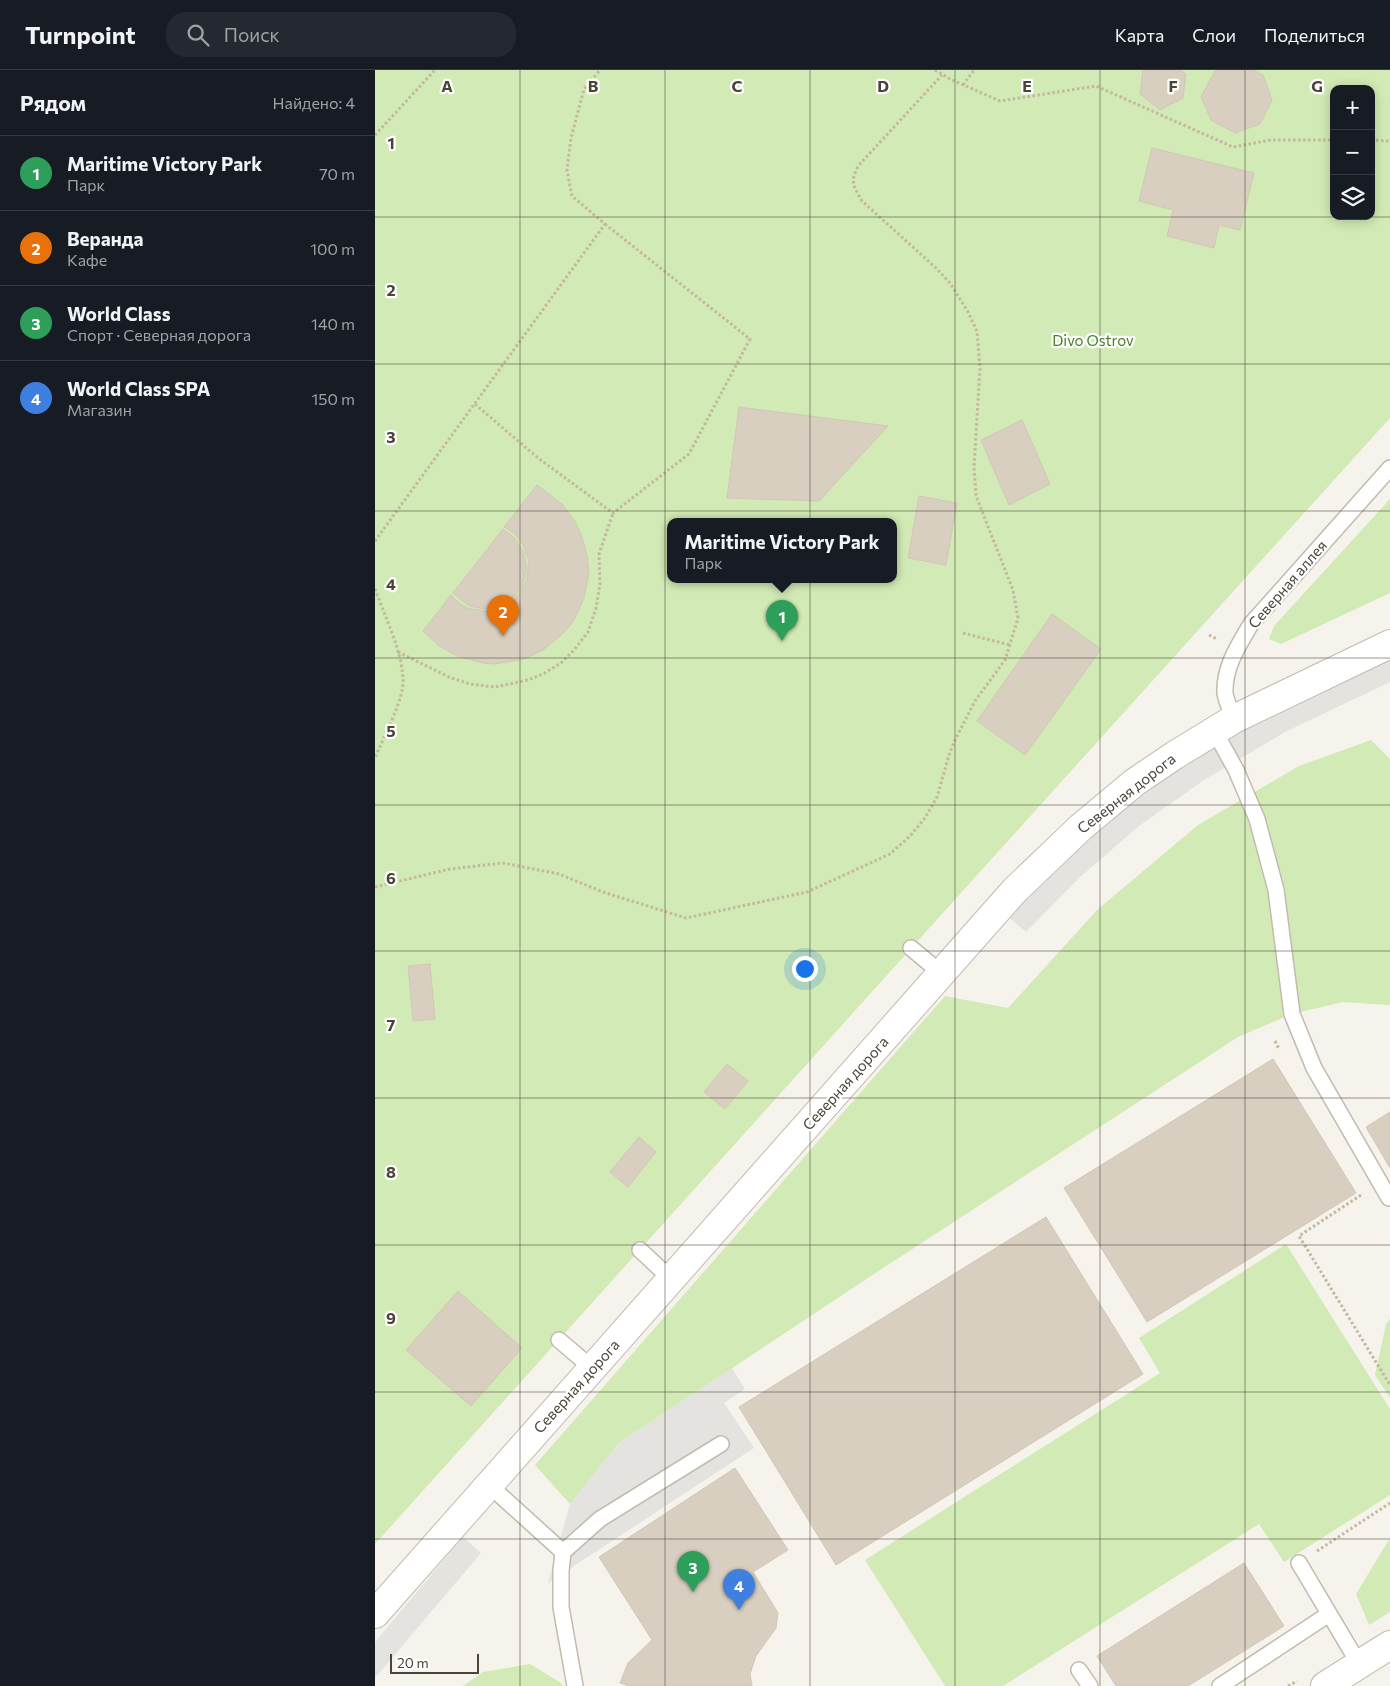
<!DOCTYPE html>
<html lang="ru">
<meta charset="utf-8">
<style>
body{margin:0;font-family:Commissioner,sans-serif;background:#242831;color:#f1f3f6}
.controls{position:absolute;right:15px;top:15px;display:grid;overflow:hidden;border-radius:10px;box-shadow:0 2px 12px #0003}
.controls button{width:45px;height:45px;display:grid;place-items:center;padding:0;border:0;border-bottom:1px solid #363941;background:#171b24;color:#f1f3f6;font:25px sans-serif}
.scale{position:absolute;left:15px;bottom:12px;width:89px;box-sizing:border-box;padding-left:5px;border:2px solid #4b4439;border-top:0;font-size:14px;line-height:18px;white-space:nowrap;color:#4b4439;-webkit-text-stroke:4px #fff;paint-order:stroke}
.you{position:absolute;left:429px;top:898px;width:18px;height:18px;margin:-12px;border:4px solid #fff;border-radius:50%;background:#1a73e8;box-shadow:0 0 0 8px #1a73e833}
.badge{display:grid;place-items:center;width:32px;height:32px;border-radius:50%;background:#d93025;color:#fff;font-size:16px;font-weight:700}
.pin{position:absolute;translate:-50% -41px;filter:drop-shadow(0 1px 2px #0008)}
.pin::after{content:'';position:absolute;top:26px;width:18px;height:15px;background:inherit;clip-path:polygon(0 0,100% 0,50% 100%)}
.popup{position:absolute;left:292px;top:448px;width:230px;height:65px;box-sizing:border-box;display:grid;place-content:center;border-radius:10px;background:#171b24;filter:drop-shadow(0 1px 4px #0005);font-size:16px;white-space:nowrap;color:#9ea1a6}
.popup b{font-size:19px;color:#f1f3f6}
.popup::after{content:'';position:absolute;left:50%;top:100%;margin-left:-10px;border:10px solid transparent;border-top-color:#171b24}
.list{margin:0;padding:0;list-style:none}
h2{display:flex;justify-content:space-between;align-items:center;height:65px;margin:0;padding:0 20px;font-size:21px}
h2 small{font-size:16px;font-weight:400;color:#9ea1a6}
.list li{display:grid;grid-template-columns:32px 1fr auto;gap:15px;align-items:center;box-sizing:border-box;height:75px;padding:0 20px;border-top:1px solid #363941}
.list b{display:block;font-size:19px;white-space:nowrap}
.list p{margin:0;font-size:16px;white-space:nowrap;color:#9ea1a6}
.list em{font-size:16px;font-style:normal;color:#9ea1a6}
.icon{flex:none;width:28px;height:28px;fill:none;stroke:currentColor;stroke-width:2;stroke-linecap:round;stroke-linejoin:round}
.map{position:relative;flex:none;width:1015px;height:1616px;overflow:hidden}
header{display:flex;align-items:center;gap:30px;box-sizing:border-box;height:70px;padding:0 25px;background:#171b24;border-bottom:1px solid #363941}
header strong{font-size:24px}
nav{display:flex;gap:28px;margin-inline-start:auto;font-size:18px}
.search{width:350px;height:45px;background:#242831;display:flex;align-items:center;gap:12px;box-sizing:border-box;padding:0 18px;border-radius:20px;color:#9ea1a6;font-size:19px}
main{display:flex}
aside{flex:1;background:#171b24}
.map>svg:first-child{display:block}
.green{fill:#d2eab5;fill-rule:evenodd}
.parking{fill:#e5e3e0}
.building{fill:#d8cfc1;stroke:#d3c7b4}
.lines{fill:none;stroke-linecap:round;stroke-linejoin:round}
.lane-casing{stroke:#c2bbae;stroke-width:18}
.street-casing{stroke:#c2bbae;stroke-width:30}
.path{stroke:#c4b79f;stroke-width:3;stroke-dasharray:2.5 2.5;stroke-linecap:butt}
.lane{stroke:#fff;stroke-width:15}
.street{stroke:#fff;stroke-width:28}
.grid{fill:none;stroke:#4b4439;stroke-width:1;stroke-opacity:0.55}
.labels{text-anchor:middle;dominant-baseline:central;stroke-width:4.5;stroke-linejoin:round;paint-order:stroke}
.park-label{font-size:15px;fill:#4a7f2a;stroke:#fff}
.street-label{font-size:15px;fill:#4b4439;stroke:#fff}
.grid-label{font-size:16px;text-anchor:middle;font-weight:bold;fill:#4b4439;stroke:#fff;stroke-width:4.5;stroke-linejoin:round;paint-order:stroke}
</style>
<header>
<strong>Turnpoint</strong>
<div class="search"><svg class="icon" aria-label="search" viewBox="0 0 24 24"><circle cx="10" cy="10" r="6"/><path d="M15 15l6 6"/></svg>Поиск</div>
<nav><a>Карта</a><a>Слои</a><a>Поделиться</a></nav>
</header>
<main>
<aside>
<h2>Рядом<small>Найдено: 4</small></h2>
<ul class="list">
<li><span class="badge" style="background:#2e9e5b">1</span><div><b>Maritime Victory Park</b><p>Парк</p></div><em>70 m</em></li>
<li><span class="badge" style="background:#e8710a">2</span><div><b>Веранда</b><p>Кафе</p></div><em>100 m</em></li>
<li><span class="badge" style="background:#2e9e5b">3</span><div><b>World Class</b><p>Спорт · Северная дорога</p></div><em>140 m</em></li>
<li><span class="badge" style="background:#3f7fe0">4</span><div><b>World Class SPA</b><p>Магазин</p></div><em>150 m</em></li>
</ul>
</aside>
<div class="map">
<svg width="1015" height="1616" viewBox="0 0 1015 1616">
<rect width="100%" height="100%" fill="#f6f3ec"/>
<path class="green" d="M0,0H1015V348L612,794L0,1474ZM959,19H996V146H959ZM296,452H518V510H296Z
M1015,429V523L906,574L894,569L899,556Z
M996,670L1015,689V935L968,932L917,944L863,967L502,1202L244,1373L195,1434L160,1395L570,926L633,938L722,840L823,755L924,696Z
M911,1174L1015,1339V1425L909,1492L884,1454L628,1616H570L490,1490L785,1303L764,1268Z
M1015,1249V1328L1000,1305L1011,1254Z
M1015,1468V1542L994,1555L981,1524Z
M155,1594L186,1613L188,1616H88L108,1602Z"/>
<path class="parking" d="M1015,587V612L910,662L829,710L764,756L704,808L651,862L633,847L688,790L751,738L816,690L901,640Z
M357,1298L370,1319L349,1333L379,1378L173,1513L195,1434L244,1373Z
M88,1467L106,1483L0,1608V1572Z"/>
<path class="building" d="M768,0H805L811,4L808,28L785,40L765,24Z
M843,0H878L888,5L897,30L885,54L860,63L836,50L826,27L840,1Z
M777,78L879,103L865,160L844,155L839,178L792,166L798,140L764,131Z
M364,337L513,356L444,431L352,428Z
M647,350L675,414L634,435L606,370Z
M162,415L187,434L201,453L207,467L212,486L214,503L209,528L202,544L195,556L184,567L168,580L149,589L120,594L108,593L82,586L63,575L48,561L76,525L83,532L92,538L110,541L124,539L133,535L145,523L152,510L154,491L148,475L139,463L129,457Z
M544,426L582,433L571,495L533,488Z
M128,459L140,468L149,483L152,499L147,517L139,527L123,537L110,539L94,536L78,523Z
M677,544L726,579L650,685L602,651Z
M55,894L60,949L38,951L33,896Z
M898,989L981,1123L772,1252L689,1118Z
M352,994L373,1011L350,1039L329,1022Z
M1015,1042V1098L991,1057Z
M264,1067L281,1082L253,1117L235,1102Z
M671,1147L768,1304L461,1495L364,1337Z
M83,1221L147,1278L96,1336L31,1280Z
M360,1398L413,1480L378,1502L403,1543L401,1558L381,1586L375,1604L377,1616H254L245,1613L253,1593L277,1570L224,1487Z
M869,1493L909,1556L813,1616H741L722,1586Z"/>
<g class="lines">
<g class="lane-casing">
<path id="lane" d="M859,649C856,641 851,631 850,623C849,597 863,576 876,554L1015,398
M839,660L861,700L882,749L901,820L917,944L939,998L1014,1128
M536,878L566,903
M265,1180L296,1209
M184,1270L217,1298
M114,1415L188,1482
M924,1493L984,1594
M704,1600L715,1616
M200,1616L186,1537V1501L188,1482L225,1449L346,1374
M845,1616L954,1544"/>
</g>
<g class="street-casing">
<path id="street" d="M0,1544L640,820L706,757L760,712L800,685L859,649L1015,574
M950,1616L1015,1575"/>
</g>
<path class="path" d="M560,0L575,9L625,31L721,16L858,77L896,70H959
M588,15L599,0
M0,65L60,0
M996,70L1015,71
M100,334L163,388L238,443L314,384L375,269L230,154
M0,471L230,154L197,126L192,100L196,68L209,19L225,0
M0,519C10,547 26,578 28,608C30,628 8,668 0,688
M588,563L635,575
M834,565L842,569
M23,582L74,607L95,614L120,617L153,610L168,604L186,593L199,580L213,562L221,538L225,514L224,484L238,443
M0,817L75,799L128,793L184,804L228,822L311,848L432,822L515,784L535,766L550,748L562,727L574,685L580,670L600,631L630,590L643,548L638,520L601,426L599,397L605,298L602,261L593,242L575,213L561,198L487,131C478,115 475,113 483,96L567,5
M900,971L904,979
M986,1125L924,1166L1015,1315
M942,1481L1015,1433
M913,1616L922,1611"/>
<use href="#lane" class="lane"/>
<use href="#street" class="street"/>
</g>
<path class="grid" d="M145,0V1616M290,0V1616M435,0V1616M580,0V1616M725,0V1616M870,0V1616M0,147H1015M0,294H1015M0,441H1015M0,588H1015M0,735H1015M0,881H1015M0,1028H1015M0,1175H1015M0,1322H1015M0,1469H1015"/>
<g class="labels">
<g class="park-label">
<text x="718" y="270">Divo Ostrov</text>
</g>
<g class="street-label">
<text transform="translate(912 514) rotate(-49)">Северная аллея</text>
<text transform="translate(751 723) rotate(-38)">Северная дорога</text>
<text transform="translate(470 1013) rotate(-48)">Северная дорога</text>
<text transform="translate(201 1316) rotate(-48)">Северная дорога</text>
</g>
</g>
<g class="grid-label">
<text x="72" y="22">A</text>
<text x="218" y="22">B</text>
<text x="362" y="22">C</text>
<text x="508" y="22">D</text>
<text x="652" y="22">E</text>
<text x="798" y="22">F</text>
<text x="942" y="22">G</text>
<text x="16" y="79">1</text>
<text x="16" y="226">2</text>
<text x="16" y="373">3</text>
<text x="16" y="520">4</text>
<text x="16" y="667">5</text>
<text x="16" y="814">6</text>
<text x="16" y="961">7</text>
<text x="16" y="1108">8</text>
<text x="16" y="1254">9</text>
</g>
</svg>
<div class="controls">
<button>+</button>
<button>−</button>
<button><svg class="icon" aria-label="layers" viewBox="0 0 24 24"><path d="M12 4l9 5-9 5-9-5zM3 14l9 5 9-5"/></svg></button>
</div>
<div class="scale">20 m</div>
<div class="you"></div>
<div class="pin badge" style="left:407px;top:571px;background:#2e9e5b">1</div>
<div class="popup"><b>Maritime Victory Park</b>Парк</div>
<div class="pin badge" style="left:128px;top:566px;background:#e8710a">2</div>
<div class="pin badge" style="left:318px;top:1522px;background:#2e9e5b">3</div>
<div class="pin badge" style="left:364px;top:1540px;background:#3f7fe0">4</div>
</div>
</main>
